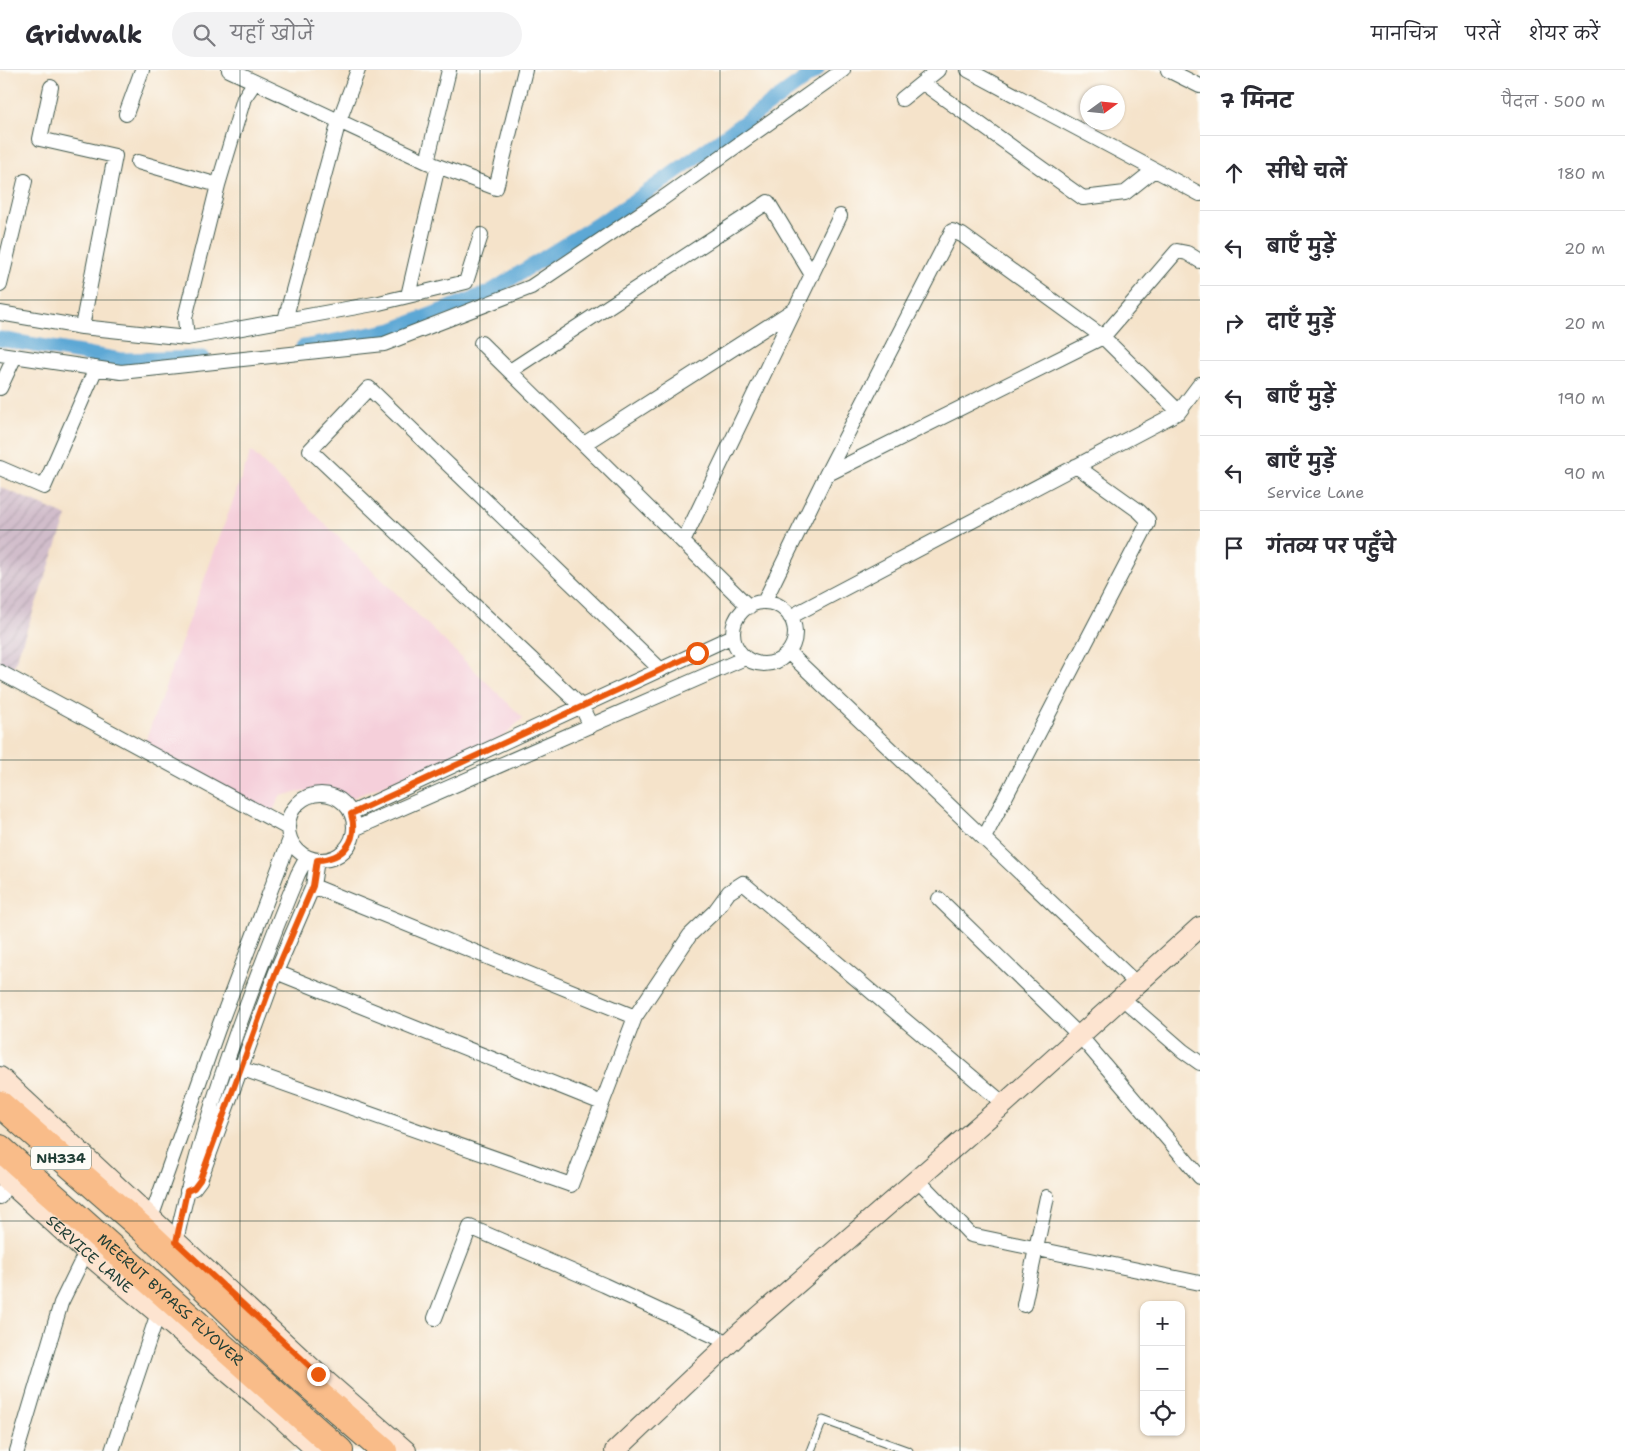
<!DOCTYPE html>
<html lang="hi">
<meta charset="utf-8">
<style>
body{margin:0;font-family:"Shantell Sans","Playpen Sans Deva",sans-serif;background:#f2f2f3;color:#2b2b33}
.controls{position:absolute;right:15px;bottom:15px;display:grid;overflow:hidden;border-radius:10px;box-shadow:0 1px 4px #0004}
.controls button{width:45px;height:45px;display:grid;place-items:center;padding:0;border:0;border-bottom:1px solid #e1e1e2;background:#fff;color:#2b2b33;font:25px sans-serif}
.compass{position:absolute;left:1080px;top:15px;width:45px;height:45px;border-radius:50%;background:#fff;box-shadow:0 1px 4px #0004;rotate:75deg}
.stop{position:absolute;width:15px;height:15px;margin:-11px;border:4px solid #ea580c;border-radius:50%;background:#fff}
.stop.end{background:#ea580c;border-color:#fff;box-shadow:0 1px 5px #0008}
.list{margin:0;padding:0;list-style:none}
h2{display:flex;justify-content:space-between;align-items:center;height:65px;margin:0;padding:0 20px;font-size:21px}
h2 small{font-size:16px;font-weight:400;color:#7c7c81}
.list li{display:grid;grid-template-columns:32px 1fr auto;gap:15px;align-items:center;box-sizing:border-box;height:75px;padding:0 20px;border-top:1px solid #e1e1e2}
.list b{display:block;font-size:19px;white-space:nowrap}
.list p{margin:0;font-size:16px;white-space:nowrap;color:#7c7c81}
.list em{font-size:16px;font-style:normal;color:#7c7c81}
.icon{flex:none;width:28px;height:28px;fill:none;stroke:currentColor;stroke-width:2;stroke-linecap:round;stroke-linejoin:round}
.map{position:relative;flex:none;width:1200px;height:1381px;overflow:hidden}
header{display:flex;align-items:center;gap:30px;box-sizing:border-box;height:70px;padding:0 25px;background:#fff;border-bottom:1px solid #e1e1e2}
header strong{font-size:24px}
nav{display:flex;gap:28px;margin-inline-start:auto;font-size:18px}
.search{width:350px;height:45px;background:#f2f2f3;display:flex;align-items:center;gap:12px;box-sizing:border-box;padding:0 18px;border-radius:28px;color:#7c7c81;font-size:19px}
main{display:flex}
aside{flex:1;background:#fff}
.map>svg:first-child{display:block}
.built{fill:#f5cfda}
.industrial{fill:url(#industrial-furrows)}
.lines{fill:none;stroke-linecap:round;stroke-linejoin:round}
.canal{stroke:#5da8d5;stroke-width:15}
.lane-casing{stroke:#3f564a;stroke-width:9}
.street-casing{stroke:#3f564a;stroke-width:16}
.secondary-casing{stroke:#3f564a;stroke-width:22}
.highway-casing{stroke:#3f564a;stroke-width:28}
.lane{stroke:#fff;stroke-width:7}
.street{stroke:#fff;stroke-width:14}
.secondary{stroke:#fde4d0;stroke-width:20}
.highway{stroke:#f9bc89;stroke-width:26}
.route{stroke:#ea580c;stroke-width:6}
.grid{fill:none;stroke:#1f3d34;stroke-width:1;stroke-opacity:0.55}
.labels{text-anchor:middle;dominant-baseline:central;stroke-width:4.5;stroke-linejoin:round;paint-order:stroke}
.shield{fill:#fdfcf7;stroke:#62766e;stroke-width:1}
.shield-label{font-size:14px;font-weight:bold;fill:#1f3d34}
.street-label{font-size:15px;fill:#1f3d34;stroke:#fdfcf7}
</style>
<header>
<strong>Gridwalk</strong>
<div class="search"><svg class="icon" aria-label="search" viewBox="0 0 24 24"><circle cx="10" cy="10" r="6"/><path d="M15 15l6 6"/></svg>यहाँ खोजें</div>
<nav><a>मानचित्र</a><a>परतें</a><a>शेयर करें</a></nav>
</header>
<main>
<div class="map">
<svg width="1200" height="1381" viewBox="0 0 1200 1381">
<defs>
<pattern id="industrial-furrows" width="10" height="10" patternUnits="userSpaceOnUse" patternTransform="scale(1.25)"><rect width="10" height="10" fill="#d1bdcb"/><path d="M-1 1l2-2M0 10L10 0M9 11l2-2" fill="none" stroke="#b3a3af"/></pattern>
</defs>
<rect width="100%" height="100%" fill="#fdfcf7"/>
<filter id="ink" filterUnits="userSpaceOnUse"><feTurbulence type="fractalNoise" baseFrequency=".02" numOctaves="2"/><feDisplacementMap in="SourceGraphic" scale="10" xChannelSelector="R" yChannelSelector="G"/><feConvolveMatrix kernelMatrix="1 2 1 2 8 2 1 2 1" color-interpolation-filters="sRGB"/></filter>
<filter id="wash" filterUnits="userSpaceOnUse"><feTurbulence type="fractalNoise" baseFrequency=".0096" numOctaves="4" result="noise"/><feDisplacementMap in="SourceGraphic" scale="20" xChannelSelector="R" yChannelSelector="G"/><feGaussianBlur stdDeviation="1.12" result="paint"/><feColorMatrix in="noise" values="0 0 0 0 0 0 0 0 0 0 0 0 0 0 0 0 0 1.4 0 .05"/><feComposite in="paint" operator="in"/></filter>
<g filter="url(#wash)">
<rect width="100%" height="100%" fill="#f5e3ca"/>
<path class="built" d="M251,381L523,648L503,667L342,732L334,727L305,721L280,726L269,750L141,683Z"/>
<path class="industrial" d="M0,417L67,446L10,607L0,601Z"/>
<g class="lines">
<path class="canal" d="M0,269L121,290L203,288
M303,277L392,260L490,222L636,130L817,0"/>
</g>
</g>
<g filter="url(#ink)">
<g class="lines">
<g class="lane-casing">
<path id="lane" d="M811,1381L823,1350L909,1381"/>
</g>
<g class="street-casing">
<path id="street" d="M229,0L427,92
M449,0L427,92L496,118L525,0
M968,0L1200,124
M1168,0L1200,16
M923,13L1083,128L1125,123L1154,100
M51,17L40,69L115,86L82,257
M902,29L938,0
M126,44L142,0
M138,92L218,115
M0,215L25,111
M408,226L438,96
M0,243L82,257L187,268L379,233L466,212L481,165
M285,250L339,51L358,0
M187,268L185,248L218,115L244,28L255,12
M481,273L749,537
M0,284L121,302L384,274L531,217L659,131L843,0
M510,301L768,132L812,205
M0,318L15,286
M584,374L795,239
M0,398L44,417L96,298
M826,405L1103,267L1177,181L1187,183L1200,191
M683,472L840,146
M733 563a31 31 0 1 1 62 0a31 31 0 1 1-62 0Z
M764,532L826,405L952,161L962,165L1103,267L1179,342
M790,547L1179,342L1200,314
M789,583L1137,914
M0,602L288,758
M591,656L581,636L310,380L369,318L661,600
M288 757a33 33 0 1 1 66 0a33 33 0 1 1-66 0Z
M351,743L733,566
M354,759L745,588
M984,768L1148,453V450L1139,441L1076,396
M313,816L635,947
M939,829L1080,966L1200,1107
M276,902L602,1033
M1122,928L1183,981L1200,993
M226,993L571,1115L635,947L690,865L715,841L729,822L743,813L1004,1034
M918,1110L971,1165L1200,1213
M187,1121L194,1118L200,1110L276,902L313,816L317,790
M0,1127L8,1111
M147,1155L151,1148L218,959L290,769
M172,1177L176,1171C203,1045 249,923 298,804L307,787
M1024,1235L1047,1127
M435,1248L470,1157L604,1215L729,1273
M17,1381L61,1233L86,1182
M112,1381L158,1243"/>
</g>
<g class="secondary-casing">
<g id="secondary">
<path d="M0,1007L318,1304L406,1381"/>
<path id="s1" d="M0,1104L96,1191L275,1342L317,1381"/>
<path d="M615,1381L740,1263L1004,1034L1200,857"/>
</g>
</g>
<g class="highway-casing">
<g id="highway">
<path d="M0,1034L144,1160L281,1291L384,1381"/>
<path id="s2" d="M0,1078L340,1381"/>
</g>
</g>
<use href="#lane" class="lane"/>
<use href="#street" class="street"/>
<use href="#secondary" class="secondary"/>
<use href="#highway" class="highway"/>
</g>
</g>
<g class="lines" filter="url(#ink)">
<path class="route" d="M318,1304L176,1172L187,1121L194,1118L200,1110L276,902L313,816L317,790C344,789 359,770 351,744L697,583"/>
</g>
<path class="grid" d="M240,0V1381M480,0V1381M720,0V1381M960,0V1381M0,230H1200M0,460H1200M0,690H1200M0,921H1200M0,1151H1200"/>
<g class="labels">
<rect class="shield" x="31" y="1076.5" width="60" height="23" rx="4"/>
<g class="shield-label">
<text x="61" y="1088">NH334</text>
</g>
<g class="street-label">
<text stroke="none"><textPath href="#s1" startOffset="120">SERVICE LANE</textPath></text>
<text stroke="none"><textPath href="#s2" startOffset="228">MEERUT BYPASS FLYOVER</textPath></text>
</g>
</g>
</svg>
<div class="controls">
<button>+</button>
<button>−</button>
<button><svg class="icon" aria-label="locate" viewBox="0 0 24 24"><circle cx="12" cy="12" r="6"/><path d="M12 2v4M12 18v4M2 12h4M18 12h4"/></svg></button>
</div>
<svg class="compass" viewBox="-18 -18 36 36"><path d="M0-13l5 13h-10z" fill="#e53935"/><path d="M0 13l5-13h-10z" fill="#7c7c81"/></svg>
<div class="stop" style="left:697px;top:583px"></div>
<div class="stop end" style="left:318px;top:1304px"></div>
</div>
<aside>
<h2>7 मिनट<small>पैदल · 500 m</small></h2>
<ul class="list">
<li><svg class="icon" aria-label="ahead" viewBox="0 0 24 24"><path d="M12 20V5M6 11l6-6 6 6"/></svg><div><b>सीधे चलें</b></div><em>180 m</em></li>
<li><svg class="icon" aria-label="left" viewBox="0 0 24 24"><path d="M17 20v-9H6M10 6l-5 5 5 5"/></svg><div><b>बाएँ मुड़ें</b></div><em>20 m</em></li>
<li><svg class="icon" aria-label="right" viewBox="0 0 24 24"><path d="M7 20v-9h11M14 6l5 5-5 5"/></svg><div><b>दाएँ मुड़ें</b></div><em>20 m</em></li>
<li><svg class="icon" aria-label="left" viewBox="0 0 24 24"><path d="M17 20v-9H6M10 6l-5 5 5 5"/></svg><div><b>बाएँ मुड़ें</b></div><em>190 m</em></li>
<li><svg class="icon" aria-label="left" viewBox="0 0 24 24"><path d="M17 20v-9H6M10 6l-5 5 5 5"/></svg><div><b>बाएँ मुड़ें</b><p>Service Lane</p></div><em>90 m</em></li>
<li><svg class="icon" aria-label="arrive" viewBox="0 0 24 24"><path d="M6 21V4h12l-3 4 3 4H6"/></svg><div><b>गंतव्य पर पहुँचे</b></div></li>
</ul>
</aside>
</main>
